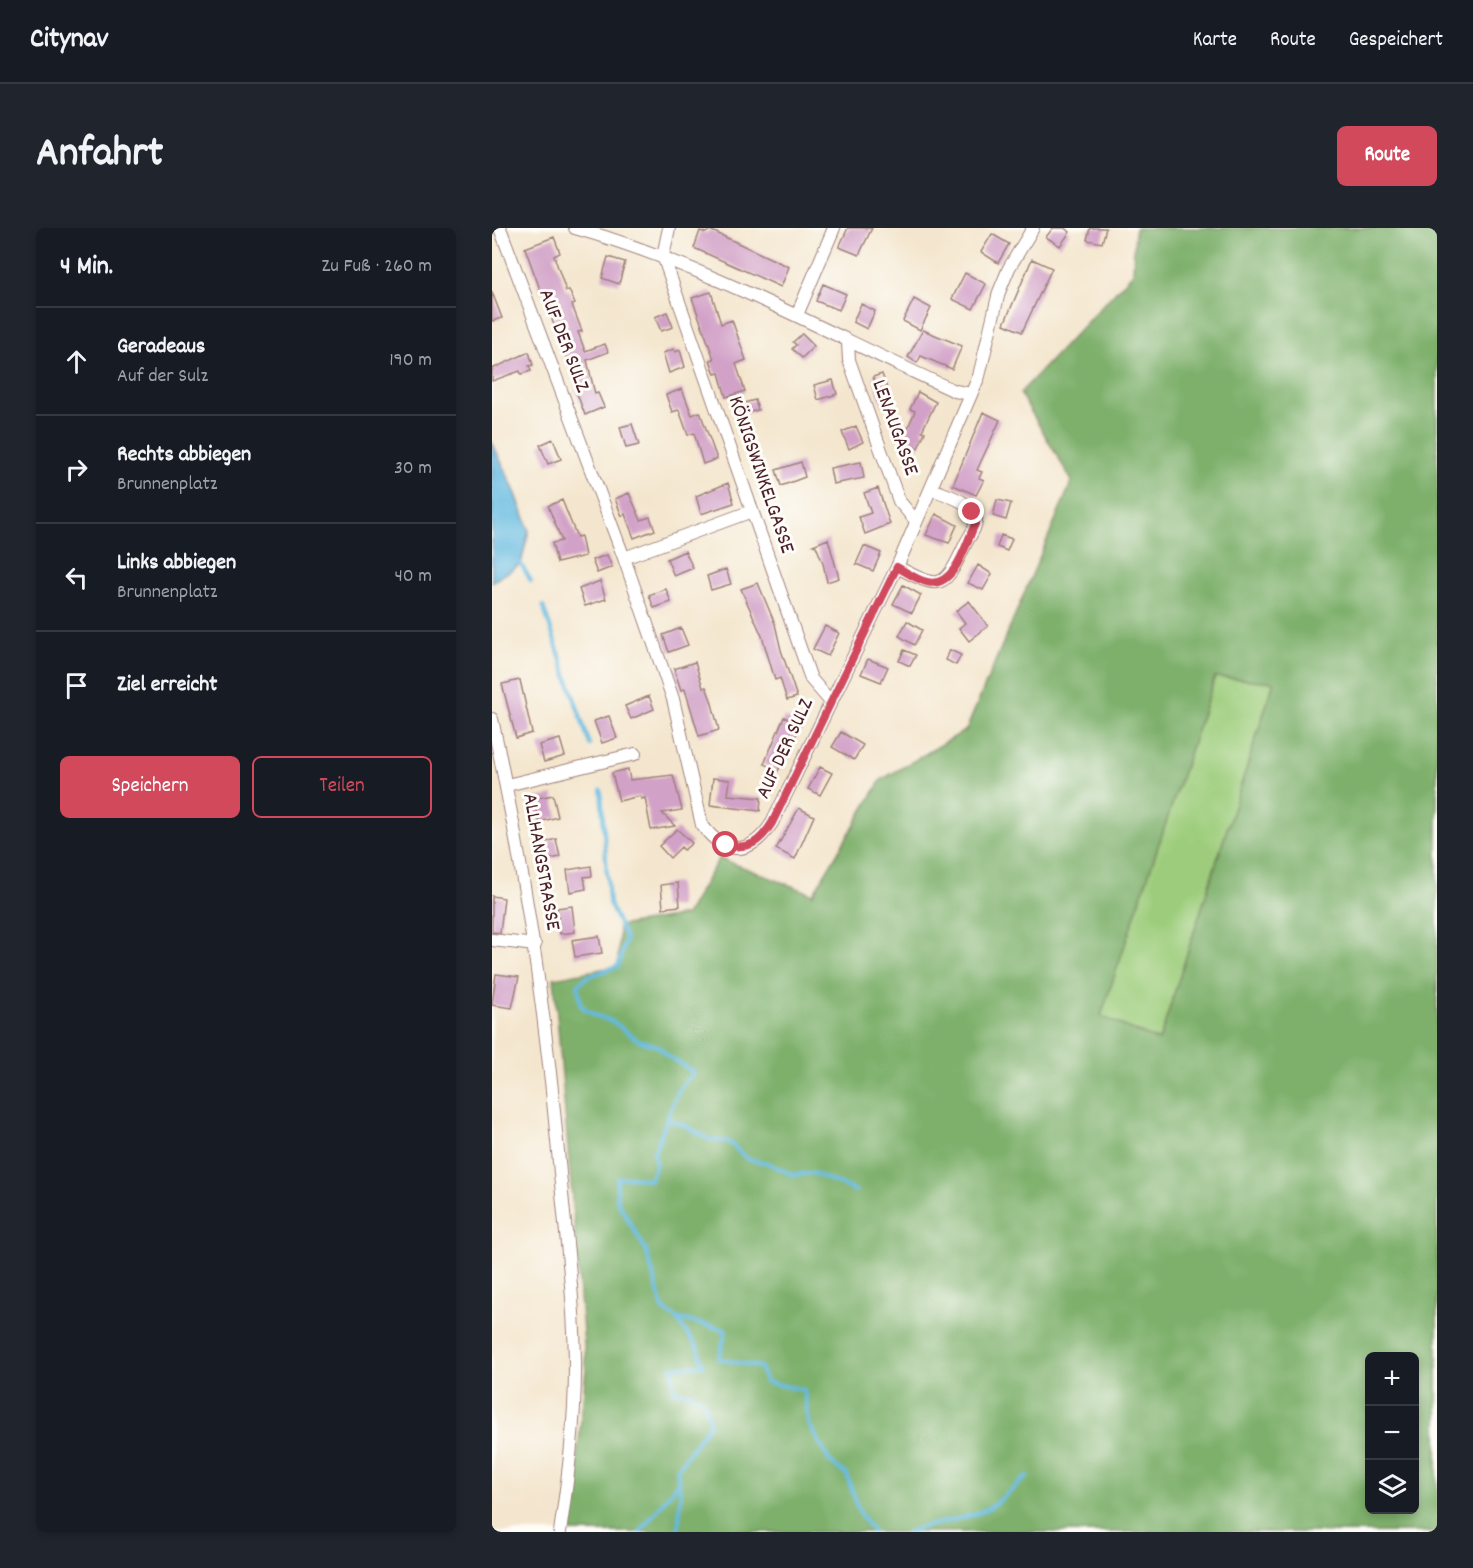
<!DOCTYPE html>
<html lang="de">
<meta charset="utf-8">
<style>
body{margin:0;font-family:Dekko,sans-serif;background:#20242c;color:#f1f3f6}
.controls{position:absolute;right:18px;bottom:18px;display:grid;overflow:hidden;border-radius:9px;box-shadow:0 3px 9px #0003}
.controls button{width:54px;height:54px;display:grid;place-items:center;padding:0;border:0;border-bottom:2px solid #363941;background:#171b24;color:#f1f3f6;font:30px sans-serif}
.stop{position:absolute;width:18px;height:18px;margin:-14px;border:4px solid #d1495b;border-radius:50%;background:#fff}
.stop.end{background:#d1495b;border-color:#fff;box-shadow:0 2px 6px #0008}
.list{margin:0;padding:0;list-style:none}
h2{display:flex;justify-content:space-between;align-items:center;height:78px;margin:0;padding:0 24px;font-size:26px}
h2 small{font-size:20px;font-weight:400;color:#9ea1a6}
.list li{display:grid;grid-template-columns:39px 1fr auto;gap:18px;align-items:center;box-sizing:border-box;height:108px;padding:0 24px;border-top:2px solid #363941}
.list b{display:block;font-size:22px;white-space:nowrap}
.list p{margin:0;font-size:20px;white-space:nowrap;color:#9ea1a6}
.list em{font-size:20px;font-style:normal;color:#9ea1a6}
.actions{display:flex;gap:12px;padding:18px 24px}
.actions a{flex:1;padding:14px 0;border:2px solid #d1495b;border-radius:9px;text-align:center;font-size:21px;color:#d1495b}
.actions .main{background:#d1495b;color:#fff}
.icon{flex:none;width:33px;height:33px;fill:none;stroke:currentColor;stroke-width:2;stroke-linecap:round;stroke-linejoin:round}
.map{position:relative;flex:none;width:945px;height:1304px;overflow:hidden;border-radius:9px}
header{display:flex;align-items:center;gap:36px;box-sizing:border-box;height:84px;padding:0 30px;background:#171b24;border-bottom:2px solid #363941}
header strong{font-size:28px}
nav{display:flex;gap:33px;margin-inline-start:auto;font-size:21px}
.intro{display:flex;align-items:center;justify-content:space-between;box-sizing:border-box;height:144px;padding:0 36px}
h1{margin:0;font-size:42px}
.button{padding:15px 27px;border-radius:9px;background:#d1495b;color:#fff;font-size:21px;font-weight:700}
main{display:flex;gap:36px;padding:0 36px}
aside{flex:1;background:#171b24;border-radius:9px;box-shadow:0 3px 9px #0003}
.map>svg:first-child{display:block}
.green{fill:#9dcd7c;stroke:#747654;stroke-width:1.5}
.forest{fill:#7eb06c;stroke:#64684c;stroke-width:1.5;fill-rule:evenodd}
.water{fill:#63bae0;stroke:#566c86;stroke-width:1.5}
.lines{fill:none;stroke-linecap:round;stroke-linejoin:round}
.stream{stroke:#63bae0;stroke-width:4}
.building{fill:#d2a1c8}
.minor-casing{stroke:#9f827c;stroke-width:14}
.minor{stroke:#fff;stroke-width:12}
.route{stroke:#d1495b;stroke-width:8}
.labels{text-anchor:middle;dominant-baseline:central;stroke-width:6;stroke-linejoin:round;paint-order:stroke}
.street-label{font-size:21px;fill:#4a1f2b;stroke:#fdfcf7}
</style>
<header>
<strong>Citynav</strong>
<nav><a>Karte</a><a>Route</a><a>Gespeichert</a></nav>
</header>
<div class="intro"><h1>Anfahrt</h1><a class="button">Route</a></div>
<main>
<aside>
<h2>4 Min.<small>Zu Fuß · 260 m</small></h2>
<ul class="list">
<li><svg class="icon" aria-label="ahead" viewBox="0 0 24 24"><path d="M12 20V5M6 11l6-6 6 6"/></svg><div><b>Geradeaus</b><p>Auf der Sulz</p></div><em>190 m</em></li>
<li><svg class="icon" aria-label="right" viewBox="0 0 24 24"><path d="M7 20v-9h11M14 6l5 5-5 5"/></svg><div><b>Rechts abbiegen</b><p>Brunnenplatz</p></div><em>30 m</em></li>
<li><svg class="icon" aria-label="left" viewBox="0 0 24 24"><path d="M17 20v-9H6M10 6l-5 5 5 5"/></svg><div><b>Links abbiegen</b><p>Brunnenplatz</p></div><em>40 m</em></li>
<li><svg class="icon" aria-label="arrive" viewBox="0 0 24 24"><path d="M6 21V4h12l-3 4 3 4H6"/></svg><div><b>Ziel erreicht</b></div></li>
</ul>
<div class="actions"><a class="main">Speichern</a><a>Teilen</a></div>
</aside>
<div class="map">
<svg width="945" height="1304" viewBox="0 0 945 1304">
<rect width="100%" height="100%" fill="#fdfcf7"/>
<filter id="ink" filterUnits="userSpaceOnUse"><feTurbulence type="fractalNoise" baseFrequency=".0167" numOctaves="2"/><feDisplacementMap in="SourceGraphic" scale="12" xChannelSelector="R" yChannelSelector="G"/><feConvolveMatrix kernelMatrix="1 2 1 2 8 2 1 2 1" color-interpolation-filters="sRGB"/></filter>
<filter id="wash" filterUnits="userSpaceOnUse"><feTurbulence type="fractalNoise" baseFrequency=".008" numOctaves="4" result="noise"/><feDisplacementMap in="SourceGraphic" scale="24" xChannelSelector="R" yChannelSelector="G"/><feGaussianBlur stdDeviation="1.35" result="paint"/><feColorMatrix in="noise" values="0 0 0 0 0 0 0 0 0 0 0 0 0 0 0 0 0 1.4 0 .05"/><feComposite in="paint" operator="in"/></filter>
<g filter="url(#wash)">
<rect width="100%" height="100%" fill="#f4e6ce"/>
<path class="green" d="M723,449L782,453L668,813L608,789Z"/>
<path class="forest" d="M643,0H945V1304H78L94,1141L62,750L126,738L127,698L194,687L227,630L321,666L389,552L474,502L580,253L528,165L641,45ZM723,449L782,454L667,813L609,788ZM878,1128H922V1282H878Z"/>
<path class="water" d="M0,214L24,266L37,302L29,336L0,354Z"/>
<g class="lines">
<path class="stream" d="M29,336L39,353
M51,378L98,517
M109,562L117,675L134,711L126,738L95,749L86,757L89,778L102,787L120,793L146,812L166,818L176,828L202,844L189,858L181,875L162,925L164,937L158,952L141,949L125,950V973L154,1022L171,1081L184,1090L234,1102L227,1131L268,1139L274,1154L312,1162L317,1196L338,1234L355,1247L367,1284L381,1304
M175,891L194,898L216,911L237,914L255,931L276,935L301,947L321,945L364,963
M184,1090L206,1120L211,1137L180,1139L182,1163L197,1165L211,1172L218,1195L185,1242L189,1269L186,1304
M148,1304L186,1255
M416,1304C442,1293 477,1293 500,1278C513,1269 525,1257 536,1248"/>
</g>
<g id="blocks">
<path class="building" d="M356,0H380L367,27L347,19Z
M561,0H572L578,4L568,18L554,9Z
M598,0H614L610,15L595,12Z
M218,2L297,39L289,59L202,20L208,3L214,5Z
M500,6L517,16L506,35L489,24Z
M62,9L68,25L62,28L74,63L77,62L83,76L80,77L90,103L86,104L93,123L113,116L116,124L95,132L103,166L106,165L112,179L93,187L84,163L81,144L60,92L65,90L55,62L49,64L33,20Z
M116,29L133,34L127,56L110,50Z
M540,31L560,40L530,104L512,96Z
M473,45L494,56L481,81L460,71Z
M331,56L354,66L347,82L324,73Z
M0,64L10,90L0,93Z
M219,64L229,96L240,92L254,132L244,136L253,163L234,169L227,145L223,146L218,132L222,131L200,70Z
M422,71L439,80L428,102L411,93Z
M369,76L383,83L375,101L361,94Z
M175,84L181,99L169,103L163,89Z
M431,102L470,118L460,141L429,128L425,135L416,129Z
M310,106L322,118L310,130L300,121L304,117L301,114Z
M182,121L183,124L188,122L193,139L177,145L171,125Z
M37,124L41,137L37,138L39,143L29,146L28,143L0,153V141Z
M390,146L400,175L391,178L381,149Z
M341,152L345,166L326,172L322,157Z
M190,161L200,187L208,184L225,231L211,236L202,205L196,207L187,182L180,184L174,167Z
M426,164L444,174L430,203L433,204L426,220L410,214L423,183L418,181Z
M263,172L266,182L251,186L248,176Z
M491,184L508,192L485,242L490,244L487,250L492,252L484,267L461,257Z
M140,196L147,217L134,220L128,199Z
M364,198L371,214L357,221L350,204Z
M61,211L69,231L56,236L48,217Z
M309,234L313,249L289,258L284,242Z
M369,234L372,250L341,256L338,240Z
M236,255L242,275L209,286L204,268Z
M386,260L398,296L373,306L367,289L379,285L372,265Z
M137,265L149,292L158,289L163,302L142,310L133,286L130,288L123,271Z
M70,272L85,309L89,308L93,328L65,335L60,315L70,313L56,278Z
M505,272L519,275L514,292L501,288Z
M444,286L465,297L457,315L434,307Z
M509,307L520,311L515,323L505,319Z
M336,311L347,350L335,354L331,335L324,318L321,317Z
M372,318L389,325L381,343L364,336Z
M193,323L201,340L182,348L175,331Z
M115,327L120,339L105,345L100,332Z
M486,337L500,346L491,362L476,355Z
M234,341L239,356L219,362L215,348Z
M108,353L114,371L93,378L87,361Z
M266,355L283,396L289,422L305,469L295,472L288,450L283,452L270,408L249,361Z
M411,357L429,367L420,385L401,376Z
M174,361L179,374L162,380L157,367Z
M477,373L496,398L477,413L467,400L473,395L464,383Z
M415,393L430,402L422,417L407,408Z
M333,398L347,405L336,428L321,421Z
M189,400L196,417L177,424L171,407Z
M412,422L424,427L418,438L407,433Z
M458,422L469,427L464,437L454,432Z
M376,431L396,439L389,454L369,446Z
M203,434L211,460L214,459L219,472L227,502L207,508L193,461L189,462L182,441Z
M28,452L40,505L24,510L10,456Z
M157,468L162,481L139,491L133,478Z
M117,488L125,510L110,515L102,493Z
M292,489L309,497L286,543L272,536Z
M349,504L371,517L362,532L340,519Z
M68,511L73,528L52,534L47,517Z
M328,539L340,545L328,567L316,561Z
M136,541L138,552L181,547L190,582L170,585L183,598L159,602L153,570L149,571L148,568L127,573L120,545Z
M221,550L238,552L236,567L269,570L268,583L218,577Z
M61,567L66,589L47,594L41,571Z
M307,580L322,588L303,631L284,621Z
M185,601L200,615L192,622L189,619L178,630L167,618Z
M64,611L68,629L54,632L50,615Z
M99,638L100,648L92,649L94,661L78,664L75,642Z
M186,655L188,678L171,680L169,657Z
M0,668L12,670L8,705L0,704Z
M80,678L83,704L68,706L65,680Z
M107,708L110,725L83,729L80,712Z
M4,746L27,749L20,780L0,777Z"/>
</g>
</g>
<g filter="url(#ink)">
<use href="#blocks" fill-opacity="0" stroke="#9f827c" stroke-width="1.5"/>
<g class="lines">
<g class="minor-casing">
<path id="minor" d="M8,0L132,330L181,471L210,597C234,629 259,627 280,595L405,339L487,148L507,64L517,40L541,0
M83,0C217,38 337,106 463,163L479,166
M177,0L171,28L319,451L338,473
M305,87L342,0
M356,114L357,132L407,273L424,293
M132,330L260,283
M405,339C449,362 452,362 473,317C476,310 485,299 484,291C482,274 452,266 439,261
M0,491C32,638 54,785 67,934C73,1003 83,1073 83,1142C83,1196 76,1250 68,1304
M15,557L143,526
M0,712L43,717"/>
</g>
<use href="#minor" class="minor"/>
</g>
</g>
<g class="lines" filter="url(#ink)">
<path class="route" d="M234,617C258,622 268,614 280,595L405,339C414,344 425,352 435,354C463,361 474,315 483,296L484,291L480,284"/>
</g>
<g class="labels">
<g class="street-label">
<text transform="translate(71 113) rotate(69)">AUF DER SULZ</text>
<text transform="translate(402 200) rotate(70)">LENAUGASSE</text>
<text transform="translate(268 247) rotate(71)">KÖNIGSWINKELGASSE</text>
<text transform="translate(294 521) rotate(-65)">AUF DER SULZ</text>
<text transform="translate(48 634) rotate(80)">ALLHANGSTRASSE</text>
</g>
</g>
</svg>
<div class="controls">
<button>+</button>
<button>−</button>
<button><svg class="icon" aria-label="layers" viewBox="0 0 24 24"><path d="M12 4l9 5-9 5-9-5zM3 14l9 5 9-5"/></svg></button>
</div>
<div class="stop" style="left:234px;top:617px"></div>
<div class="stop end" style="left:480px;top:284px"></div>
</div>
</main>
